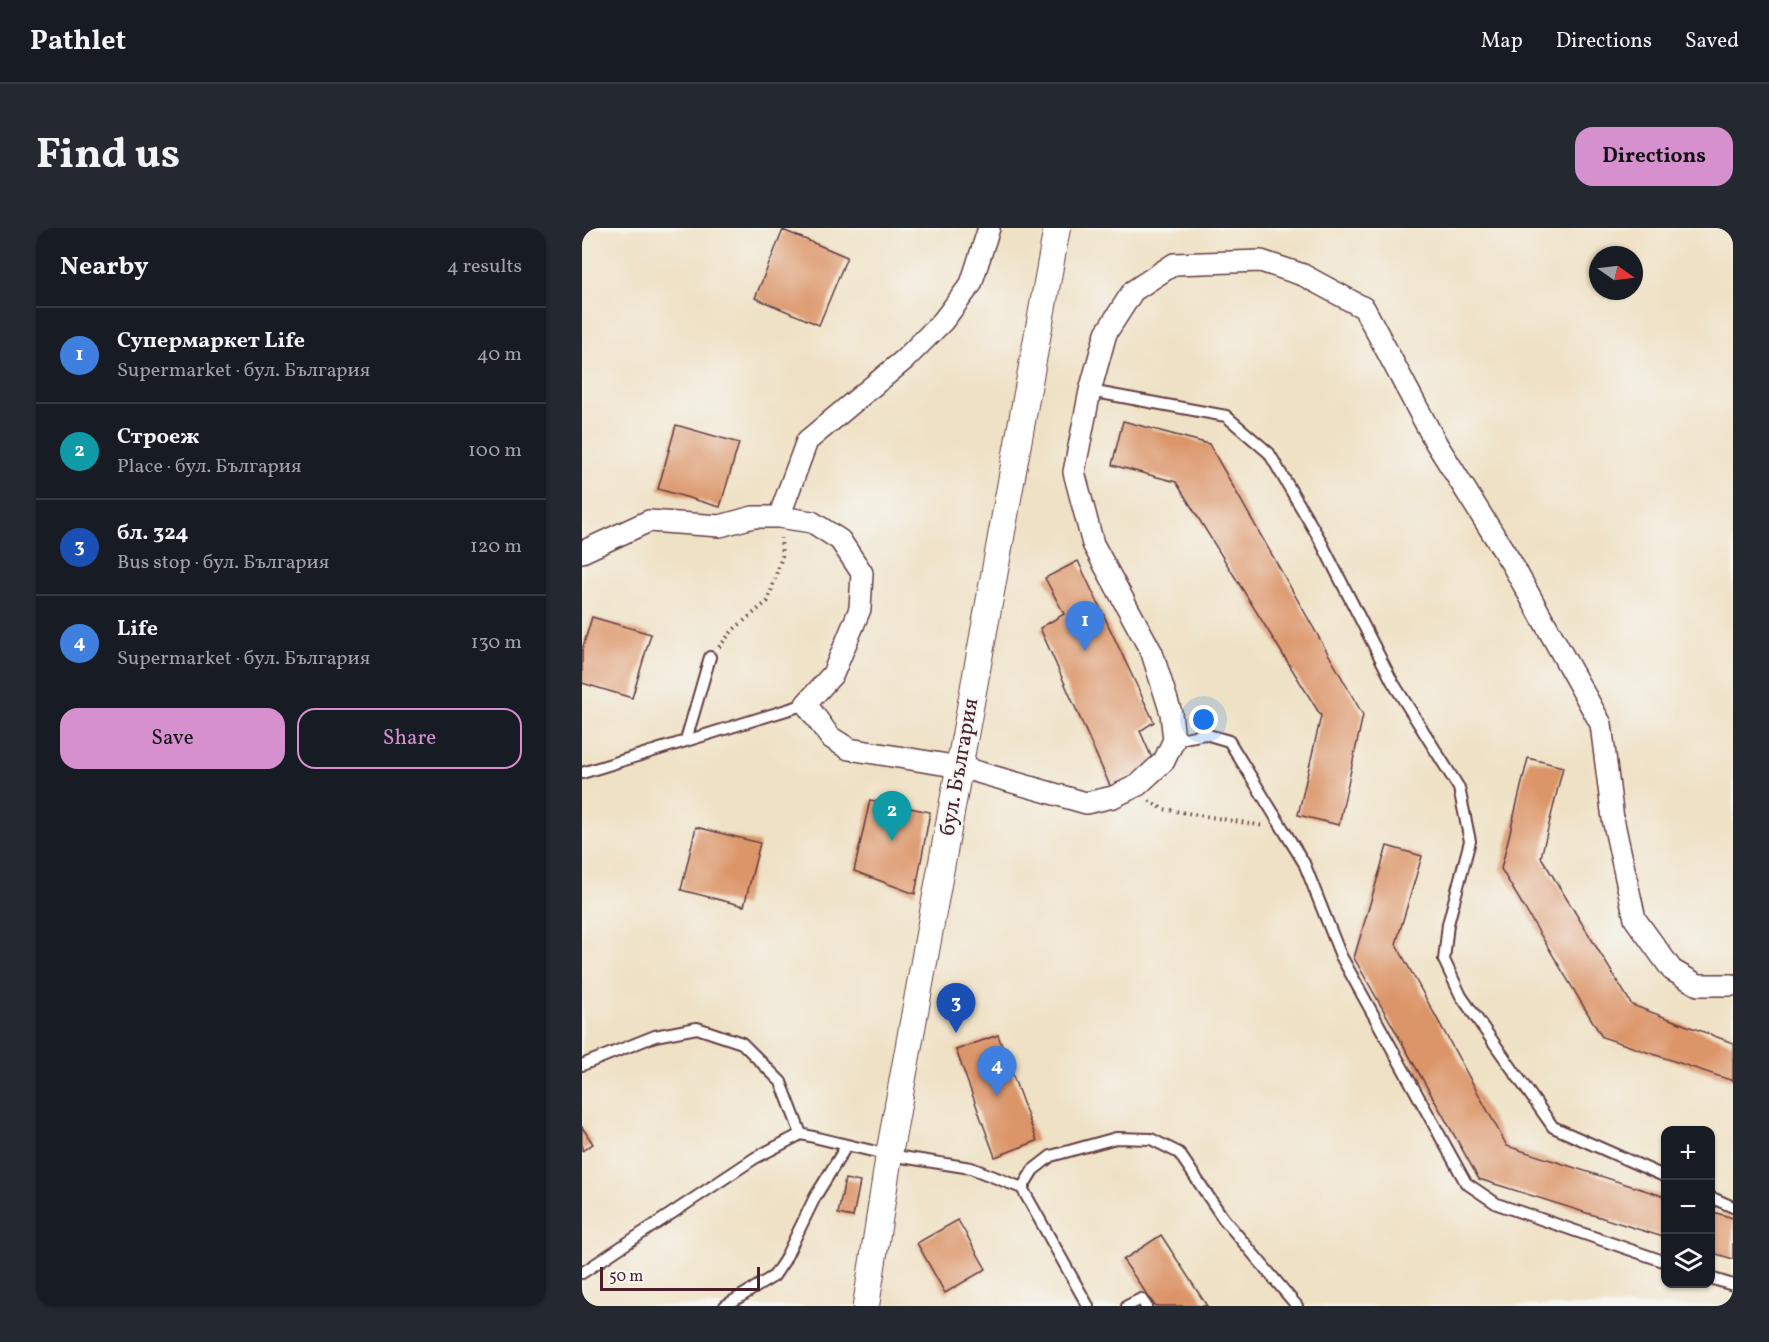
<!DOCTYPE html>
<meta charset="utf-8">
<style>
body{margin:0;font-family:Vollkorn,serif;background:#242831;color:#f1f3f6}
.controls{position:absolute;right:18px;bottom:18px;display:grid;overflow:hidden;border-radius:12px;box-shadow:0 2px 4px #0004}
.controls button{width:54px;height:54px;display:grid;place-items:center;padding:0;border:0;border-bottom:2px solid #363941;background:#171b24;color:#f1f3f6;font:30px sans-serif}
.compass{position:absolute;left:1007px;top:18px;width:54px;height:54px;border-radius:50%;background:#171b24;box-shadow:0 2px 4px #0004;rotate:104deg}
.scale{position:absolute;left:18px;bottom:15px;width:160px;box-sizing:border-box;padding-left:6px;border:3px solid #4a1f2b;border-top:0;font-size:16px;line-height:21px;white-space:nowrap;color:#4a1f2b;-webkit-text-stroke:4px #f6f6f2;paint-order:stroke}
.you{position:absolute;left:622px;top:492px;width:21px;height:21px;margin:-15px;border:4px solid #fff;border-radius:50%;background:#1a73e8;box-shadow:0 0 0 9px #1a73e833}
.badge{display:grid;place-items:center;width:39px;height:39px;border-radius:50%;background:#d690ce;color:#fff;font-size:20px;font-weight:700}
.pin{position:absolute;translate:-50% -50px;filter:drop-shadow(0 2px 3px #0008)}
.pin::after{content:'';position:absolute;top:32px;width:21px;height:18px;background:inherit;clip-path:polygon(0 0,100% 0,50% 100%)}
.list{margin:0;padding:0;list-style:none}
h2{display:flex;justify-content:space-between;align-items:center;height:78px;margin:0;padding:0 24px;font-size:26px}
h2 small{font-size:20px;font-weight:400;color:#9ea1a6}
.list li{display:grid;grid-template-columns:39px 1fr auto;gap:18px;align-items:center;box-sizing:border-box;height:96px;padding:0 24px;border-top:2px solid #363941}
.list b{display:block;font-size:22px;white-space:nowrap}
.list p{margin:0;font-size:20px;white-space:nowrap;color:#9ea1a6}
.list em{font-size:20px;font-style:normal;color:#9ea1a6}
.actions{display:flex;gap:12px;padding:18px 24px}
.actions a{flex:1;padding:14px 0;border:2px solid #d690ce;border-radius:18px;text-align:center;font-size:21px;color:#d690ce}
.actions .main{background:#d690ce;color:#111}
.icon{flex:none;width:33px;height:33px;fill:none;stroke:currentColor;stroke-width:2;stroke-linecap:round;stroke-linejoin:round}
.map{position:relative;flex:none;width:1151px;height:1078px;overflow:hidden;border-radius:18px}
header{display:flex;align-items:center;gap:36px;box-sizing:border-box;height:84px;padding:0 30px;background:#171b24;border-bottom:2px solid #363941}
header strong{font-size:28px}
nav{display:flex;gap:33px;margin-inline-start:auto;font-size:21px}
.intro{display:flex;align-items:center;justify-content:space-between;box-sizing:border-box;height:144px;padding:0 36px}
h1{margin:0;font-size:42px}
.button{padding:15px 27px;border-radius:18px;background:#d690ce;color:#111;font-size:21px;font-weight:700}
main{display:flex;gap:36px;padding:0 36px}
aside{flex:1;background:#171b24;border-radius:18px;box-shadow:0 2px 4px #0004}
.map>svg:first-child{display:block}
.building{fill:#dc9569}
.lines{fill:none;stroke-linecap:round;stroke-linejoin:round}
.service-casing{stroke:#633c42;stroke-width:14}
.minor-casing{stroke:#633c42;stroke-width:24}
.tertiary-casing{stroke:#633c42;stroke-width:28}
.path{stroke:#633c42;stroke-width:4;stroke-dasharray:1.5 4.5;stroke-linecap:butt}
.service{stroke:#fff;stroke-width:10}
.minor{stroke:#fff;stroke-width:21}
.tertiary{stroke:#fff;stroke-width:26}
.labels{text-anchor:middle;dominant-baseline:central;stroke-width:5;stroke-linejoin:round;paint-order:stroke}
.street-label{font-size:22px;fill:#4a1f2b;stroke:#f6f6f2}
</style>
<header>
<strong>Pathlet</strong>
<nav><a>Map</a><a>Directions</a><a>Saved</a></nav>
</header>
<div class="intro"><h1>Find us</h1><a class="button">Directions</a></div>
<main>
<aside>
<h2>Nearby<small>4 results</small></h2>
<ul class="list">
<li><span class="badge" style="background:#3f7fe0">1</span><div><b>Супермаркет Life</b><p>Supermarket · бул. България</p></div><em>40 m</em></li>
<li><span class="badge" style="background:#0f9aa8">2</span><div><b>Строеж</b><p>Place · бул. България</p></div><em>100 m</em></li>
<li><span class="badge" style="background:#1a4fb4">3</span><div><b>бл. 324</b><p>Bus stop · бул. България</p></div><em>120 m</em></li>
<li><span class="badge" style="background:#3f7fe0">4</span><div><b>Life</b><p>Supermarket · бул. България</p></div><em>130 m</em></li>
</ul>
<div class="actions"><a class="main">Save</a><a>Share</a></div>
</aside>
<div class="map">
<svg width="1151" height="1078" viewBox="0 0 1151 1078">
<rect width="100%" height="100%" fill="#f6f6f2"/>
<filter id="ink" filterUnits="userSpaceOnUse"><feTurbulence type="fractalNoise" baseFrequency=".0167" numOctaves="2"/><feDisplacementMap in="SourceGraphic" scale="12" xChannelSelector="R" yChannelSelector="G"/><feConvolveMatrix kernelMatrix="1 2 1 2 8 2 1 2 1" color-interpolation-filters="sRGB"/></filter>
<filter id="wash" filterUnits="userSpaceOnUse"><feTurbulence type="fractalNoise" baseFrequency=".008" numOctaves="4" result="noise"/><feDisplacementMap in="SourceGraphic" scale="24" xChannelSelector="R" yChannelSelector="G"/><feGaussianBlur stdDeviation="1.35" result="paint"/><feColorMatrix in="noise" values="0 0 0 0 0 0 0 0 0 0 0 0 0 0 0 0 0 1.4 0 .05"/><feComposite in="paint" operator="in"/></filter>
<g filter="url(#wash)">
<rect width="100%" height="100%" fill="#efe1c5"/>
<g id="blocks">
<path class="building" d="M201,2L265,29L237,97L173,70Z
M541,193L627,216L781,487L757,597L716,587L739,488L594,254L530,237Z
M94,197L157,215L138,279L76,261Z
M496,333L572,494L558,503L573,537L529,560L458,400L482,386L463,350Z
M10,389L69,406L50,470L0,455V422Z
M946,530L981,539L959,629L1050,777L1151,815V853L1020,809L919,641Z
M288,572L348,584L333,666L272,643Z
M114,599L178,615L162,678L99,662Z
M805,618L840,628L814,716L925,918L1084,969V1010L897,951L772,730Z
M416,807L455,913L413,929L374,822Z
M0,899L11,916L0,923Z
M263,951L278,954L271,989L256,986Z
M1128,983L1151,990V1031L1128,1024Z
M376,992L404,1041L363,1065L335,1015Z
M579,1007L625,1078H573L541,1032Z"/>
</g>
</g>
<g filter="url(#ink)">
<use href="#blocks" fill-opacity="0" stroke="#633c42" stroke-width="1.5"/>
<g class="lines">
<g class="service-casing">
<path id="service" d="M508,163L644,188L687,225L737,310L810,453L877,560L888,613L866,696L862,732L879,768L971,899L1084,949
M104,512L128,429
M592,512L623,506L647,513L722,635L759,728L884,955L915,976L1084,1034
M0,545L224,476
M0,837L73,808L115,800L160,815L199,854L219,906
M440,960L451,942L469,928L534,910L569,911L597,925L641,990L715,1078
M1128,969L1151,979
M0,1045L173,930L219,906L307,927L389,940L440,960L506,1078
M1128,1050L1151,1057
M143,1078L192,1048L202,1033L233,969L265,917
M545,1078L559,1071L564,1078"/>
</g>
<g class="minor-casing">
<path id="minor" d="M197,289L225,213L322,132L361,93L389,56L407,0
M0,324L67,293L138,298L171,289H197L230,294L258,312L280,345L278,381L251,446L224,476L248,509L267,521L378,539L504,575L531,569L556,557L582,533L592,512L589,485L570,425L511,316L492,244L508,163L524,105L551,63L592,36L679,33L721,47L782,80L854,215L930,336L1019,496L1031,591L1053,691L1090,742L1116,757H1151"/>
</g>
<g class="tertiary-casing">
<path id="tertiary" d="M284,1078L307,927L475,0"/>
</g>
<path class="path" d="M137,419L151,402L186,373L200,328L199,310
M567,573L581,581L682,598"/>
<use href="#service" class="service"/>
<use href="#minor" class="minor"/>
<use href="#tertiary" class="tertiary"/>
</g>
</g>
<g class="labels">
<g class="street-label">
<text transform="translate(378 539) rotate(-80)">бул. България</text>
</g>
</g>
</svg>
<div class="controls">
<button>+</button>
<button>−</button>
<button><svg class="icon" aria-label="layers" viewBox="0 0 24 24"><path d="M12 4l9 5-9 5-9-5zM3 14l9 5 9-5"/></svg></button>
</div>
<svg class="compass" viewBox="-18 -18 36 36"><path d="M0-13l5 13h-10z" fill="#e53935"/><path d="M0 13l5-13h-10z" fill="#9ea1a6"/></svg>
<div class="scale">50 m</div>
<div class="you"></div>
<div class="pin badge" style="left:503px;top:423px;background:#3f7fe0">1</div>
<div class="pin badge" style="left:310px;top:613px;background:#0f9aa8">2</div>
<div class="pin badge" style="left:374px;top:805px;background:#1a4fb4">3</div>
<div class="pin badge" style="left:415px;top:868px;background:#3f7fe0">4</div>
</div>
</main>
